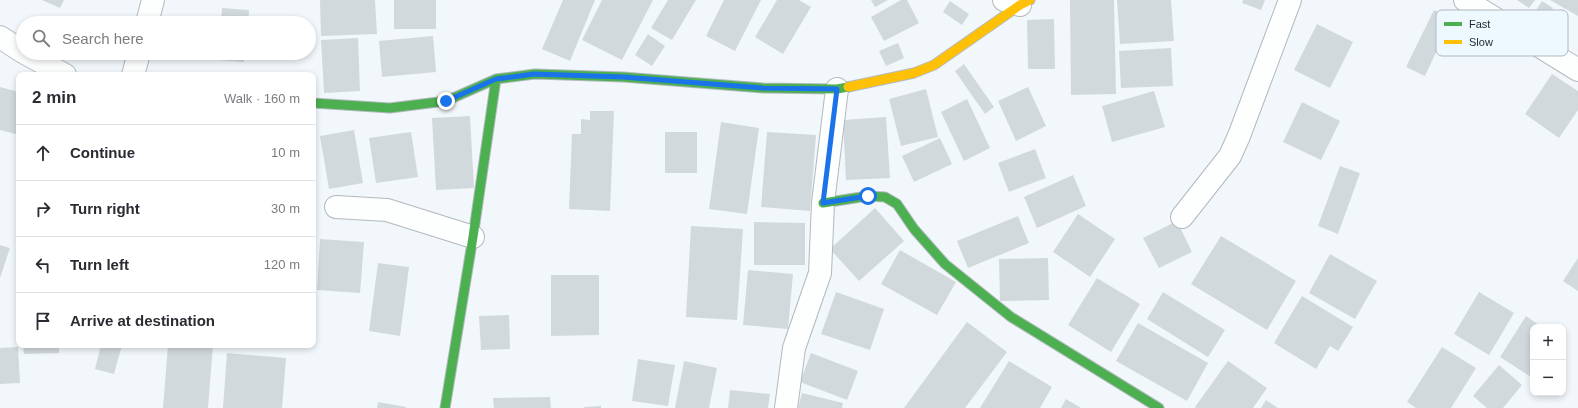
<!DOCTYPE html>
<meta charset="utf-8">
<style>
body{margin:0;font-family:Helvetica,sans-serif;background:#f2f2f3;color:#2b2b33}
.controls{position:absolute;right:12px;bottom:12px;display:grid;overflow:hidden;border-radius:8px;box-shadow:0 2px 6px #0003}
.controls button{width:36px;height:36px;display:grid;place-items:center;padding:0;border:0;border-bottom:1px solid #e1e1e2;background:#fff;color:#2b2b33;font:20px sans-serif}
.stop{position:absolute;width:12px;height:12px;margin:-9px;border:3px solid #1a73e8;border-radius:50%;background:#fff}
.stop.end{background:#1a73e8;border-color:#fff;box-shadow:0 1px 4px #0008}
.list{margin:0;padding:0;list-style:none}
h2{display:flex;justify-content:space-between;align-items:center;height:52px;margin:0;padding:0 16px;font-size:17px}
h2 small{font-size:13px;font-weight:400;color:#7c7c81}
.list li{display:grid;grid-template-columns:26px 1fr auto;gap:12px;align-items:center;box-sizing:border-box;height:56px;padding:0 16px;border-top:1px solid #e1e1e2}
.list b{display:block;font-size:15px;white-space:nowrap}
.list em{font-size:13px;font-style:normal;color:#7c7c81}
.icon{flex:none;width:22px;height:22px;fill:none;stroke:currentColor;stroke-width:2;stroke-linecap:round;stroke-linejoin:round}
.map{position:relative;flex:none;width:1578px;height:408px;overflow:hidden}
.search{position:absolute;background:#fff;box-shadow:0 2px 6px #0003;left:16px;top:16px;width:300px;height:44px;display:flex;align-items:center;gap:10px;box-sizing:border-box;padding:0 14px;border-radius:22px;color:#7c7c81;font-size:15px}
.panel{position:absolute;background:#fff;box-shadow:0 2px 6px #0003;left:16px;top:72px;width:300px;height:276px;border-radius:8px}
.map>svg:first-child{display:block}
.building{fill:#d2d9dd}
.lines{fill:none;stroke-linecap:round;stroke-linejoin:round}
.street-casing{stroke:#b2b9be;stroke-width:24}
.fast-casing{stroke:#b2b9be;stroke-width:11}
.slow-casing{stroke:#b2b9be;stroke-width:11}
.street{stroke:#fdfefe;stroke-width:22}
.fast{stroke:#4caf50;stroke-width:9}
.slow{stroke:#ffc107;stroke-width:9}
.route{stroke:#1a73e8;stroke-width:5}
.key{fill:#eef8ff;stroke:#afb9c0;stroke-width:1}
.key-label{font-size:11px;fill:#1d272d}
</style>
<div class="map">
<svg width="1578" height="408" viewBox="0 0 1578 408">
<rect width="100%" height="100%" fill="#f2f7fb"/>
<path class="building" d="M42,0H64L60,8Z
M320,0H375L377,34L321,36Z
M394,0H436V29H394Z
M563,0H595L570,61L542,49Z
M602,0H653L622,60L582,40Z
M668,0H696L672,40L651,28Z
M724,0H761L735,51L706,36Z
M777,0H799L811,7L783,54L755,37Z
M871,0H888L875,7Z
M901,0H907L919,23L884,41L871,17Z
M1070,0H1114L1116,94L1071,95Z
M1117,0H1171L1174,41L1120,44Z
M1243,0H1265L1261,10L1242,3Z
M1517,0H1535L1529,8Z
M1550,0H1578V16Z
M950,1L969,14L962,25L943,12Z
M1542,1L1553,8L1546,20L1535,12Z
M222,8L249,10L248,23H221Z
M1434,10L1452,18L1425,76L1406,67Z
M1054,19L1055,69H1028L1027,20Z
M1317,24L1353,42L1330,88L1294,70Z
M648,34L665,46L652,66L635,55Z
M433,36L436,72L382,77L379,41Z
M358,38L360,91L324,93L321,40Z
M898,43L904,58L886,66L879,51Z
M1171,48L1173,86L1121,88L1119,51Z
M218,53H245L244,62L217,60Z
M964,64L994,107L985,114L955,71Z
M1552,74L1578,91V110L1559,138L1525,114Z
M0,87L19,92V135L0,130Z
M1028,87L1046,126L1016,141L998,101Z
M926,89L938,137L901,146L889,99Z
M1154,91L1165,127L1112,142L1102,106Z
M967,99L990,148L964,161L941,112Z
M1302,102L1340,121L1321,160L1283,142Z
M590,111H614L610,211L569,209L572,134H581V119L590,120Z
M470,116L474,188L436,190L432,118Z
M886,117L890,178L846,180L843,120Z
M721,122L759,128L747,214L709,209Z
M354,130L363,183L329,189L320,136Z
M411,132L418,177L376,183L369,138Z
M665,132H697V173H665Z
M767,132L816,135L810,211L761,207Z
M940,138L952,164L914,182L902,156Z
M1035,149L1046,178L1009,192L998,163Z
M1340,166L1360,173L1338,234L1318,226Z
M1073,175L1086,206L1037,228L1024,197Z
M313,178L316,190H313Z
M875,208L904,241L859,281L830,249Z
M1078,214L1115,239L1090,277L1053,252Z
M1018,216L1029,243L968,268L957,241Z
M1177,221L1192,252L1159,268L1143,238Z
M754,222L805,223V265H754Z
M691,226L743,229L737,320L686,317Z
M1221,236L1296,281L1267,330L1191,284Z
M320,239L364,242L360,293L317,290Z
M0,245L10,248L0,278Z
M900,250L956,282L937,315L881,284Z
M1330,254L1377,281L1355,319L1309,293Z
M1048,258L1049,300L1000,301L999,259Z
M1578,258V291L1563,281Z
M378,263L409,267L400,336L369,331Z
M748,270L793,274L788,329L743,325Z
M551,275H599V335L551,336Z
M1097,278L1140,304L1111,352L1068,325Z
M836,292L884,309L870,350L821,334Z
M1163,292L1225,330L1208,357L1147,319Z
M1479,292L1514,313L1489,355L1454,334Z
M1302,296L1353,327L1338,351L1330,346L1316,369L1274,343Z
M509,315L510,349L481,350L479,316Z
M1526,316L1542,327H1533V374L1531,377L1500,357Z
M967,322L1007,352L965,408H904Z
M1138,323L1208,363L1187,401L1116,361Z
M23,345H59V353L24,354Z
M101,345H122L114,374L95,369Z
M168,345H213L208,408H163Z
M18,347L20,383L0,384V348Z
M1442,347L1476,368L1451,408H1416L1407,402Z
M227,353L286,358L282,408H223Z
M811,353L858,371L847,400L800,382Z
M638,359L675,365L668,406L632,401Z
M684,361L717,368L709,408H675Z
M1009,361L1052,387L1040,408H980Z
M1228,361L1267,388L1253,408H1196L1195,407Z
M1499,365L1522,385L1503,408H1487L1473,396Z
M730,390L770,394L768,408H728Z
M802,393L843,403L842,408H798Z
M550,397L551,408H494L493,398Z
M1066,399L1081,408H1061Z
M1266,400L1278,408H1261Z
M378,402L406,407V408H377Z
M601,406V408H584V407Z"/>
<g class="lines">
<g class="street-casing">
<path id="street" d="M1004,0L1020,5
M1465,0L1578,70
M147,23L153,0
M0,37L23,52
M25,53L65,75
M133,75L139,53
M336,207L387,210L473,237
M1182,217L1230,156L1239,136L1290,0
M786,408L794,348L820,273L823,203L837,89"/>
</g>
<g class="fast-casing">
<path id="fast" d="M313,103L390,108L446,101L496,79L535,74L623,77L763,88L837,89L848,87
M823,203L868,196L885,197L897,204L914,229L945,264L1011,317L1159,408
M445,408L473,237L496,79"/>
</g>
<g class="slow-casing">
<path id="slow" d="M848,87L914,73L934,65L1020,5L1030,0"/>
</g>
<use href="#street" class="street"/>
<use href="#fast" class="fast"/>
<use href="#slow" class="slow"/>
</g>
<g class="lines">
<path class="route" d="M446,101L496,79L534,74L623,77L763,88L837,89L823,203L868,196"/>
</g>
<rect x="1436" y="10" width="132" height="46" rx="6" class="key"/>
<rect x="1444" y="22" width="18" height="4" fill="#4caf50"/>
<rect x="1444" y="40" width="18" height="4" fill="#ffc107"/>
<g class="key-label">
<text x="1469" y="28">Fast</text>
<text x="1469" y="46">Slow</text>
</g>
</svg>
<div class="controls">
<button>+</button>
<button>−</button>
</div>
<div class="stop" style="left:868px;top:196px"></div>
<div class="stop end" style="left:446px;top:101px"></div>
<div class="search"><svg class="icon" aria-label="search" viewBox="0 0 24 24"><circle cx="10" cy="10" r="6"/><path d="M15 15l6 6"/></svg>Search here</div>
<section class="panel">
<h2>2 min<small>Walk · 160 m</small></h2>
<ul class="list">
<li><svg class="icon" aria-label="ahead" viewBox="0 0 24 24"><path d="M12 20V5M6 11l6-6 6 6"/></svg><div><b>Continue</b></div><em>10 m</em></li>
<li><svg class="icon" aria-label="right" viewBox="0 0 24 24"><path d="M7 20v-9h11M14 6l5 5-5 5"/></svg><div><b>Turn right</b></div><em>30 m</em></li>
<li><svg class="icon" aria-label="left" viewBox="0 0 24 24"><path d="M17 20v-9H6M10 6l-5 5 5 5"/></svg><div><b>Turn left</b></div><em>120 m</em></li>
<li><svg class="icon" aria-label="arrive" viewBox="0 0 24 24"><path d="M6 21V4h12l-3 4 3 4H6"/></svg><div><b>Arrive at destination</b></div></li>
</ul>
</section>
</div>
